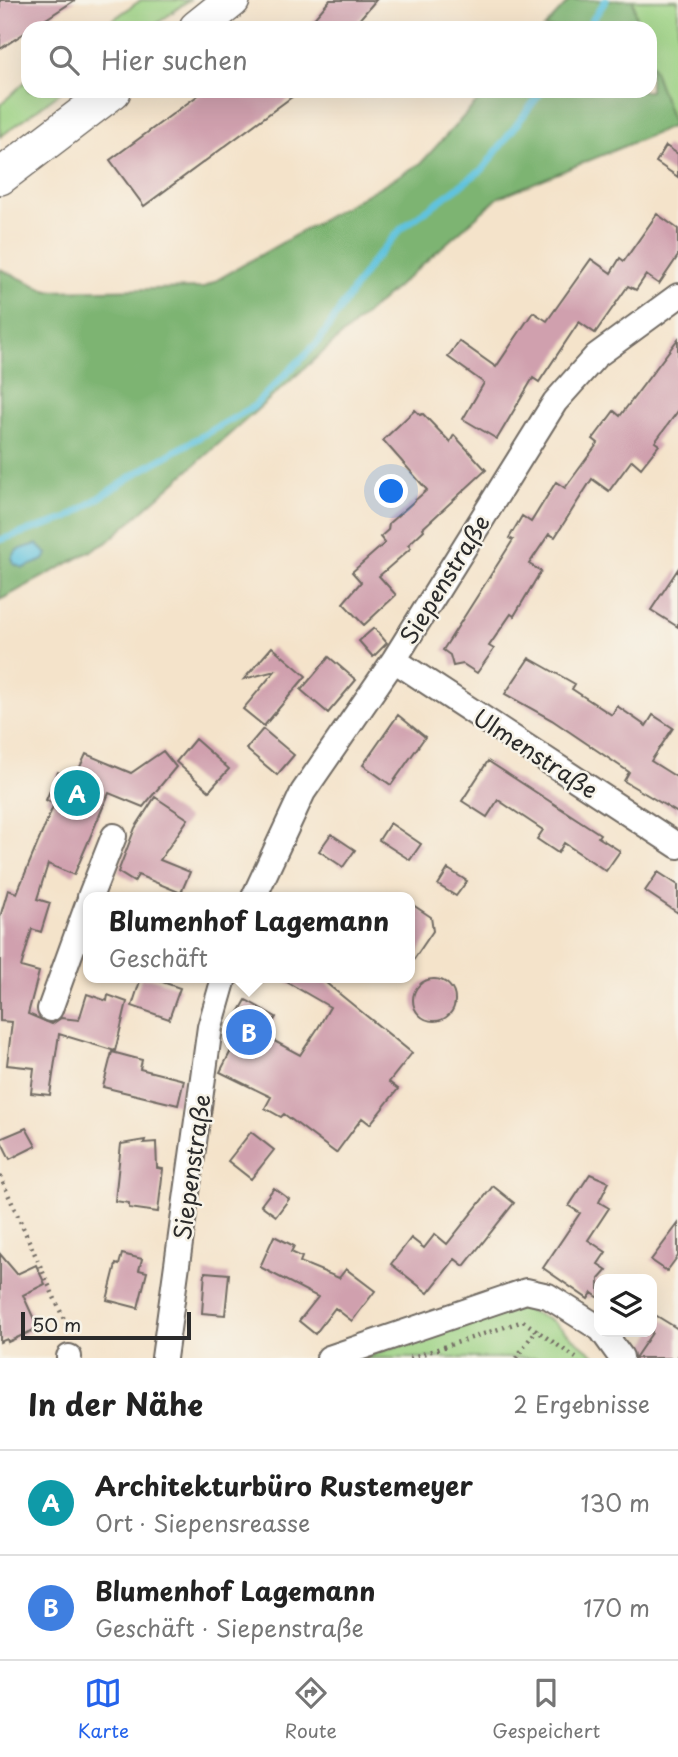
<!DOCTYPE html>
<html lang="de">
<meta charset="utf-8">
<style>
body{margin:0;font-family:"Playpen Sans",sans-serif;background:#f2f2f2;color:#222}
.controls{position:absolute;right:21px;bottom:21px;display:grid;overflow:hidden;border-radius:14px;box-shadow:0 7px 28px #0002}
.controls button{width:63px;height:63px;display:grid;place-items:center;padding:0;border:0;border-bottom:2px solid #e0e0e0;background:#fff;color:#222;font:35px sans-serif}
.scale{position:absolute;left:21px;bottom:18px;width:170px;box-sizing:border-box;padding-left:7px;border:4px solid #2b2b2b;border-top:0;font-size:19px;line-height:24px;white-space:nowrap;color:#2b2b2b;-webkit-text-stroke:5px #f7f3e8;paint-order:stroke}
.you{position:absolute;left:392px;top:492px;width:24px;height:24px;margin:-18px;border:5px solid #fff;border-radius:50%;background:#1a73e8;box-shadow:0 0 0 10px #1a73e833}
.badge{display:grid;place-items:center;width:46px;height:46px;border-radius:50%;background:#2563eb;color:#fff;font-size:23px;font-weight:700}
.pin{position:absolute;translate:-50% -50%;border:4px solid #fff;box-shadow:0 2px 7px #0006}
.popup{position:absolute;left:83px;top:892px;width:332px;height:91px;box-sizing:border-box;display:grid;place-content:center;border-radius:14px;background:#fff;filter:drop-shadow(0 2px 5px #0005);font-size:23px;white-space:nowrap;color:#767676}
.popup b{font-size:26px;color:#222}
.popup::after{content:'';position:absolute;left:50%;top:100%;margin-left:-14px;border:14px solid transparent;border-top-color:#fff}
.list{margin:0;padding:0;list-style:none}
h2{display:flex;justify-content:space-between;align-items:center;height:91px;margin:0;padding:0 28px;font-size:30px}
h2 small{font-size:23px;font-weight:400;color:#767676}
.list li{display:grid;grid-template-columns:46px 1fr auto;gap:21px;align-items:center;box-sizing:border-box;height:105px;padding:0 28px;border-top:2px solid #e0e0e0}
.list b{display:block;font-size:26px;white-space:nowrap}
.list p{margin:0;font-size:23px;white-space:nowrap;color:#767676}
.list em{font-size:23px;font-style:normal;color:#767676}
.icon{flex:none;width:38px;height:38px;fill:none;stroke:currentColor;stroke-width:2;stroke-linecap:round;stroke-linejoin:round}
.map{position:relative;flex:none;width:678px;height:1358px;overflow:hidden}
.search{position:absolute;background:#fff;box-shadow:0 7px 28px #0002;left:21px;right:21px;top:21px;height:77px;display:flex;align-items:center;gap:18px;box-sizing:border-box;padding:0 24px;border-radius:21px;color:#767676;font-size:26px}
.sheet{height:301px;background:#fff}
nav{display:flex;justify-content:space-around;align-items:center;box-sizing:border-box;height:98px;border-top:2px solid #e0e0e0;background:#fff;font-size:19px;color:#767676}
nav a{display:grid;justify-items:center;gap:4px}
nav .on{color:#2563eb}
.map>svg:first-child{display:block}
.green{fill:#9cd284;stroke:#647e58;stroke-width:2}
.forest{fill:#7db472;stroke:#54704e;stroke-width:2}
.water{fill:#60c3de;stroke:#467784;stroke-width:2}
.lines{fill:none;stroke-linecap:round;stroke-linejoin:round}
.stream{stroke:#60c3de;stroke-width:7}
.building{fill:#d0a0ae}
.street-casing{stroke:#716b63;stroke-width:28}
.secondary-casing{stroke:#716b63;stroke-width:38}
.path{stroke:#716b63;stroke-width:4.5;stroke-dasharray:2 5;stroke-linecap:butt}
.street{stroke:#fff;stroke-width:24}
.secondary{stroke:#fff;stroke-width:35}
.labels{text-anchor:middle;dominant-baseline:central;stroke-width:5;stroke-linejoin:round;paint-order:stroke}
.street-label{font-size:23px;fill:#2b2b2b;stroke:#f7f3e8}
</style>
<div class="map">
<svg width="678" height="1358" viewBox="0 0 678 1358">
<rect width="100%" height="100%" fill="#f7f3e8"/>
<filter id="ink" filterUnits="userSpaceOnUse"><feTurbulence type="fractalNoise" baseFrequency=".0143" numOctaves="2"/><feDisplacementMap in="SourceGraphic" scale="14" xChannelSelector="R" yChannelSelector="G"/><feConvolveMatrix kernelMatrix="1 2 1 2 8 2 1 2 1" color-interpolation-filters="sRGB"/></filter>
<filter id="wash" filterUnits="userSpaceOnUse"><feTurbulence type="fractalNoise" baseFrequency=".00686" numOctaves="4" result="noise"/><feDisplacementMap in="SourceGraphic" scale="28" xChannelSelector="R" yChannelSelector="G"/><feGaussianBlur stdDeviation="1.57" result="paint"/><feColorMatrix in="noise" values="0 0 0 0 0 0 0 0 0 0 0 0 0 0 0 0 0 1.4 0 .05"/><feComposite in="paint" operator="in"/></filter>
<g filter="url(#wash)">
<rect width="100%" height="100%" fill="#f4e3ca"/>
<path class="green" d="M141,0H189L151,28H101Z
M633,0H678V123L674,126L650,60V28H638Z
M28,79V91H62L0,137V105Z
M520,1307L552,1321L598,1358H361Z"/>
<path class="forest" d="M570,0H633L638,28H544Z
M650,60L674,126L499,197L106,543L0,600V269L48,291L203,288L421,163L487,91H650Z"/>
<path class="water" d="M37,544L47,554L44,560L23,568L14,564L12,558L17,550Z"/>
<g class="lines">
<path class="stream" d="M587,28L606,0
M0,540L68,518L140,471L253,407L319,341L371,263L402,228L483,169L542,91"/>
</g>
<g id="blocks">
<path class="building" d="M0,0H75L0,49Z
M330,0H376L352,28H306Z
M204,91H300L144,206L110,160Z
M666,146L678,154V177L656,162Z
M657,214L678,229V256L659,284L646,275L636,290L628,286L595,333L579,322L539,382L533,378L497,439L463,419L484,383L448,357L459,341L496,367L533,312L547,321L591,259L611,273L620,258L624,261Z
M678,339V411L655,442L659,445L641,468L632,460L609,491L592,479L555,537L549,534L529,564L541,571L514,616L511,614L489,646L494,649L477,673L463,664L453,666L450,655L443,650L513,540L509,538L522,516L531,522L556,482L565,488L598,443L593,439L614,411L620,416Z
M415,410L420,415L423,414L450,442L454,435L486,470L423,528L424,530L408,545L411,548L379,576L396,595L364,625L343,603L361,582L352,572L385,543L380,537L388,530L389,523L427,490L383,440Z
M678,569V627L651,610Z
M374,628L387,643L373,657L359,641Z
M272,647L306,676L264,726L243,709L275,671L244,679Z
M329,657L356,680L328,713L301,690Z
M529,658L575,684L572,689L612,715L617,706L646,726L653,715L673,728L651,761L678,778V813L624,781L629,772L552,720L505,694Z
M398,715L425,737L391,785L363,765Z
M263,729L294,755L277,775L246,749Z
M195,739L229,769L209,791L176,762Z
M163,751L176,767L143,807L109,793L74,875L48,864L37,899L50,903L41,932L32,929L21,967L39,972L28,1014L52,1024L61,1018L79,1020L87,994L107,1001L108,995L127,1002L115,1051L59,1034L50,1095L31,1093L34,1068L7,1065L12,1022L0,1021V917L8,890L17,893L54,804L46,800L58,772L74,780L86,754L131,773Z
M488,761L600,834L598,837L620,851L606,871L564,843L558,853L537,839L543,830L498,800L487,817L462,801Z
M155,797L188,819L160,860L190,872L181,893L138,875L134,882L118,872L135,828Z
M390,823L421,844L410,860L379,840Z
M331,834L355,850L343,867L319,851Z
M448,869L467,881L456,896L438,885Z
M658,872L678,885V913L645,891Z
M410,903L431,917L433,931L410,965Z
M141,978H151L180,988L169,1019L132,1006Z
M280,978H320L412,1053L389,1082L398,1089L370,1124L362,1118L336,1153L284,1114L281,1117L265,1108L271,1097L220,1072L235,1043L225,1037L246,1000L276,1017L265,1036L300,1055L318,1028L330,1007Z
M413 1000a21 21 0 1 1 42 0a21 21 0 1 1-42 0Z
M112,1052L142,1060L140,1069L184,1080L178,1105L103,1087Z
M26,1128L36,1146L10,1159L0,1139Z
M251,1132L274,1150L251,1179L228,1161Z
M145,1140L144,1143L156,1142L157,1168L163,1169L158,1212L129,1208V1203L115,1201L121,1144Z
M590,1174L609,1182L599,1202L609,1208L588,1240L606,1252L598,1264L607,1270L599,1279V1298L592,1293L588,1299L543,1268L580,1213L569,1206Z
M493,1186L514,1203L464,1266L455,1259L428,1293L391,1264L411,1238L424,1248L435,1234L447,1244Z
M274,1188L289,1199L276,1216L261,1205Z
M678,1224V1256L667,1271L651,1260Z
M274,1236L294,1246L291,1252L302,1257L300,1262L339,1278L346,1269L375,1291L352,1321L335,1308L315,1334L299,1321L318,1297L260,1267Z
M0,1254L17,1274L36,1265L45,1284L23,1295L38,1328L8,1342L7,1339L0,1342Z
M122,1254L142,1259L139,1270L147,1272L138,1308L107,1300L116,1264L119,1265Z
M205,1272L229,1274L225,1315L202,1313Z
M652,1313L678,1329V1358H635L652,1333Z"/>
</g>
</g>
<g filter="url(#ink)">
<use href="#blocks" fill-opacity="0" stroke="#716b63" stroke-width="2"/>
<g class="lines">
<g class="street-casing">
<path id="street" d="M394,660L678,846
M90,897L114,836
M254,897L303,792L394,660L555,402L596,356L678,296
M50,1009L88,904
M603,1332L621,1357
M69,1357V1358
M164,1358L210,1027L224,978
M329,1358L526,1291L548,1296L599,1328"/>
</g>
<g class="secondary-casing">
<path id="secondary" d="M197,28L232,0
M0,177L113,91"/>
</g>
<path class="path" d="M0,1176L71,1335
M410,1358L523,1321L576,1358
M516,1358L537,1329"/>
<use href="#street" class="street"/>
<use href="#secondary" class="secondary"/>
</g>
</g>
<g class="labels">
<g class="street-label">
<text transform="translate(444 579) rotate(-58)">Siepenstraße</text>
<text transform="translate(536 753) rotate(33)">Ulmenstraße</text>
<text transform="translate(191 1167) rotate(-82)">Siepenstraße</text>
</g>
</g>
</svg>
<div class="controls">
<button><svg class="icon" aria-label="layers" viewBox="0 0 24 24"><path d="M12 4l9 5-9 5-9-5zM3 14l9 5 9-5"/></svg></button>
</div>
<div class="scale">50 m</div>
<div class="you"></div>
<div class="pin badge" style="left:77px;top:793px;background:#0f9aa8">A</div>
<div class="pin badge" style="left:249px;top:1032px;background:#3f7fe0">B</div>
<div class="popup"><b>Blumenhof Lagemann</b>Geschäft</div>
<div class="search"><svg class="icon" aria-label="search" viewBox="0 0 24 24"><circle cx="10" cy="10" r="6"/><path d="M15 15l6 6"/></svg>Hier suchen</div>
</div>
<section class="sheet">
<h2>In der Nähe<small>2 Ergebnisse</small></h2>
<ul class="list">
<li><span class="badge" style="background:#0f9aa8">A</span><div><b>Architekturbüro Rustemeyer</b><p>Ort · Siepensreasse</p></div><em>130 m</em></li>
<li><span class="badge" style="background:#3f7fe0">B</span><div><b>Blumenhof Lagemann</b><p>Geschäft · Siepenstraße</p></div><em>170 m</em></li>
</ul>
</section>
<nav>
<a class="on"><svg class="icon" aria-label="map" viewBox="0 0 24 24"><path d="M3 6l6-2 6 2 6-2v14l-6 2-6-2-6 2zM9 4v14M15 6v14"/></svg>Karte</a>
<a><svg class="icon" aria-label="directions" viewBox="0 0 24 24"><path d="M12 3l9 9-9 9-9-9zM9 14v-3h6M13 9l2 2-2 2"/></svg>Route</a>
<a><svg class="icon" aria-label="saved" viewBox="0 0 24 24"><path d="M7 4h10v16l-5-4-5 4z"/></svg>Gespeichert</a>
</nav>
